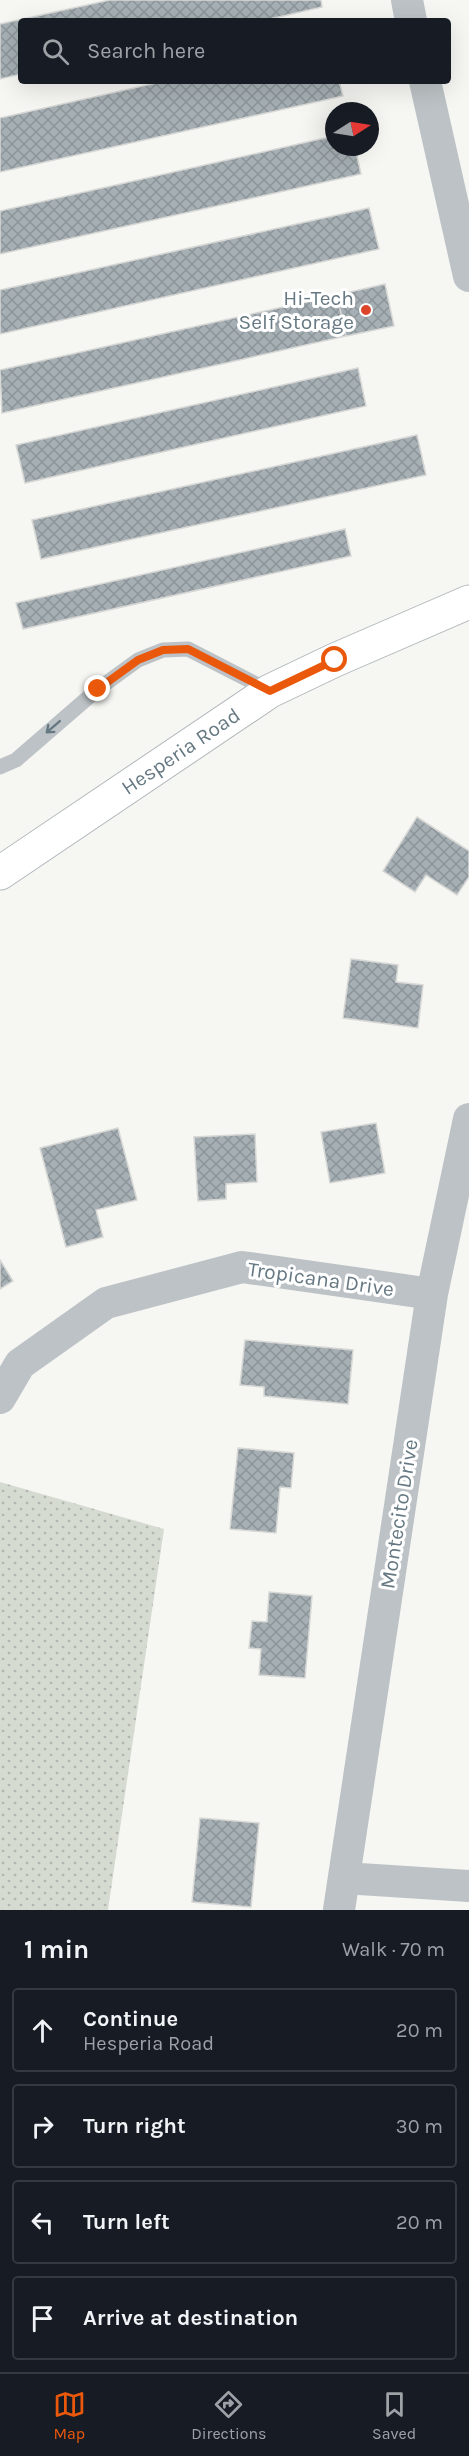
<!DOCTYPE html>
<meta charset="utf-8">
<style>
body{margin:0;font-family:Karla,sans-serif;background:#20242c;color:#f1f3f6}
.compass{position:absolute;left:325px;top:102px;width:54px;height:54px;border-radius:50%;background:#171b24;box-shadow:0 6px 24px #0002;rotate:78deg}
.stop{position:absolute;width:18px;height:18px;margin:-14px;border:4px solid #ea580c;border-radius:50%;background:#fff}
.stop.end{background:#ea580c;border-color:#fff;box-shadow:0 2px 6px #0008}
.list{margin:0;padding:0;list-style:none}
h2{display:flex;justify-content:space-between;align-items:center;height:78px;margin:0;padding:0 24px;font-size:26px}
h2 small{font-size:20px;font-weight:400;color:#9ea1a6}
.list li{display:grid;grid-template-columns:39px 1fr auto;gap:18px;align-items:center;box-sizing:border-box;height:84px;margin:0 12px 12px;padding:0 12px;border:2px solid #363941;border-radius:6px}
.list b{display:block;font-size:22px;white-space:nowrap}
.list p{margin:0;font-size:20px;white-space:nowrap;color:#9ea1a6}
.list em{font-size:20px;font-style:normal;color:#9ea1a6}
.icon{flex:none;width:33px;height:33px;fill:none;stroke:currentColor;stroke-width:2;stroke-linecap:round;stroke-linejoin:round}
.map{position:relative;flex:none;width:469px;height:1910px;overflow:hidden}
.search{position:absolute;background:#171b24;box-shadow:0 6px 24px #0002;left:18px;right:18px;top:18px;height:66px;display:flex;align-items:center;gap:15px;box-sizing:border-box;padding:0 21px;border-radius:6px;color:#9ea1a6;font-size:22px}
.sheet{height:462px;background:#171b24}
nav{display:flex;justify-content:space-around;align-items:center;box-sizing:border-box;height:84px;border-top:2px solid #363941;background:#171b24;font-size:16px;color:#9ea1a6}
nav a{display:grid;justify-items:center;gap:3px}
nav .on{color:#ea580c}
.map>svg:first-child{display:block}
.grass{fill:url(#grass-dots)}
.building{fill:url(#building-cross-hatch);stroke:#d7d7d5;stroke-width:1.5}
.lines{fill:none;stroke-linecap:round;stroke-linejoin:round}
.secondary-casing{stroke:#b1b8bb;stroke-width:35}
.lane{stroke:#bcc2c5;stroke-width:15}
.street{stroke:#bcc2c5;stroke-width:32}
.secondary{stroke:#fff;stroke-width:33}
.oneway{stroke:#667983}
.route{stroke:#ea580c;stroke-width:8}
.poi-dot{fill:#dd452b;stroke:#fff;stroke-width:2}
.labels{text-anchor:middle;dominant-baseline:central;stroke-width:6;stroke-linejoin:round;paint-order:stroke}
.poi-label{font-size:21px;fill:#667983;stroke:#fff;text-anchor:end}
.street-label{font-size:21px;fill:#667983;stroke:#fff}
</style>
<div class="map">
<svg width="469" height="1910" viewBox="0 0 469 1910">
<defs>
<pattern id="grass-dots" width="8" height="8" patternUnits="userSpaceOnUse" patternTransform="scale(1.5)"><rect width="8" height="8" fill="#d6dbd2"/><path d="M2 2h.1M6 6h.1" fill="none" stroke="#b1b6b0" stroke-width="1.8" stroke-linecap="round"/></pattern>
<pattern id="building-cross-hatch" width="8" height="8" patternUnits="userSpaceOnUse" patternTransform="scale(1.5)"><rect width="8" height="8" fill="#a6b0b4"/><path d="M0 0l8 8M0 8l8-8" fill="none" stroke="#8b9498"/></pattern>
</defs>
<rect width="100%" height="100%" fill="#f6f6f3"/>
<path class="grass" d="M0,1482L164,1529L108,1910H0Z"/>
<path class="building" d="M110,0H321L322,7L261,21H21V74L0,79V24Z
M165,81H339L343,96L0,172V118Z
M334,136V147H355L361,174L0,254V211Z
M369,208L379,249L0,334V290Z
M385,284L394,326L346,336L337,295Z
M337,295L346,336L2,413L0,370Z
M358,368L366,406L25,483L16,445Z
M417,435L426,475L41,559L32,520Z
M345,529L351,556L23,629L16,603Z
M417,817L469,851V877L457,895L426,875L415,892L383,871Z
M351,959L398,965L396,982L423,985L418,1028L343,1018Z
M376,1123L385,1173L330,1183L321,1132Z
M118,1128L137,1200L96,1210L103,1237L66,1247L40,1148Z
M255,1134L257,1182L226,1184V1199L198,1201L194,1137Z
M0,1260L13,1281L0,1289Z
M245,1340L353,1350L348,1404L264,1396V1387L240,1385Z
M238,1448L294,1453L291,1488L280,1487L276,1533L230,1529Z
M269,1592L312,1596L305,1678L259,1675L261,1649L249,1648L252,1621L267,1622Z
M200,1818L259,1823L251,1907L192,1902Z"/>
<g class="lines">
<g class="secondary-casing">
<g id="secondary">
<path id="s1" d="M0,873L270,691L335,660L469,602"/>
</g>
</g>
<path class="lane" d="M0,767L16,760L98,689L138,660L163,650L188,649L270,691"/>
<path class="street" d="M407,0L411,21
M425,81L469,276
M0,1398L20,1364L106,1303L242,1267L432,1294
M344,1878L469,1886
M339,1910L432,1294L469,1119"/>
<use href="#secondary" class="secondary"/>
</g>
<defs><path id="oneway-shaft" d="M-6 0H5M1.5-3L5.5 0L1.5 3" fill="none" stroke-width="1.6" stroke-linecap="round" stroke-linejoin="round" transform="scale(1.5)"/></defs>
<use class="oneway" href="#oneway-shaft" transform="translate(53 727) rotate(139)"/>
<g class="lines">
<path class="route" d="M98,689L138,660L163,650L188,649L270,691L335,660"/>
</g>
<circle class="poi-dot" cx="366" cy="310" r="6"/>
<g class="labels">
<g class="poi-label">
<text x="354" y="298">Hi-Tech<tspan x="354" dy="24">Self Storage</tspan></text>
</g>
<g class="street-label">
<text stroke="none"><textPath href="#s1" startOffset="218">Hesperia Road</textPath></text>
<text transform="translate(321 1279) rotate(8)">Tropicana Drive</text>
<text transform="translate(399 1514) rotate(-81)">Montecito Drive</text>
</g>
</g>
</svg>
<svg class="compass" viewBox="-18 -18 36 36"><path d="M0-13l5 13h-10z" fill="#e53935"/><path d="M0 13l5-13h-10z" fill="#9ea1a6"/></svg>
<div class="stop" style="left:335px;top:660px"></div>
<div class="stop end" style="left:98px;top:689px"></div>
<div class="search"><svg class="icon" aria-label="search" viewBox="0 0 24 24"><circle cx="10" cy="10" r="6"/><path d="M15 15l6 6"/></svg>Search here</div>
</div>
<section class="sheet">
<h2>1 min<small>Walk · 70 m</small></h2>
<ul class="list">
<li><svg class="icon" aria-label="ahead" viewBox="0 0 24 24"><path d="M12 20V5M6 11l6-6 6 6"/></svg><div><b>Continue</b><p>Hesperia Road</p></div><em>20 m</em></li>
<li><svg class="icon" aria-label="right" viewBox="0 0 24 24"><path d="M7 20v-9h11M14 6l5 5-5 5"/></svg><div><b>Turn right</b></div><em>30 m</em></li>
<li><svg class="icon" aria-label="left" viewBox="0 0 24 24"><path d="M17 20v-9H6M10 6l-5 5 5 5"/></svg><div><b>Turn left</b></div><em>20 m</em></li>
<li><svg class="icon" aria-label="arrive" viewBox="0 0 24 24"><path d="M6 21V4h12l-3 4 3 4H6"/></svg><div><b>Arrive at destination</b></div></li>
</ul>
</section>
<nav>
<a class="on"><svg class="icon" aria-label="map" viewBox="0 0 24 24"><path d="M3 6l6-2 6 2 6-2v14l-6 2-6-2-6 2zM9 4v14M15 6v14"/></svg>Map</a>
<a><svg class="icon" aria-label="directions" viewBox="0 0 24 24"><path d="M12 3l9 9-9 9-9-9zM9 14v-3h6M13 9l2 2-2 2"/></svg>Directions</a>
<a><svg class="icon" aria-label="saved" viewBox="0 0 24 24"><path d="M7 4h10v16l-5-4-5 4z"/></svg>Saved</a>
</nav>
